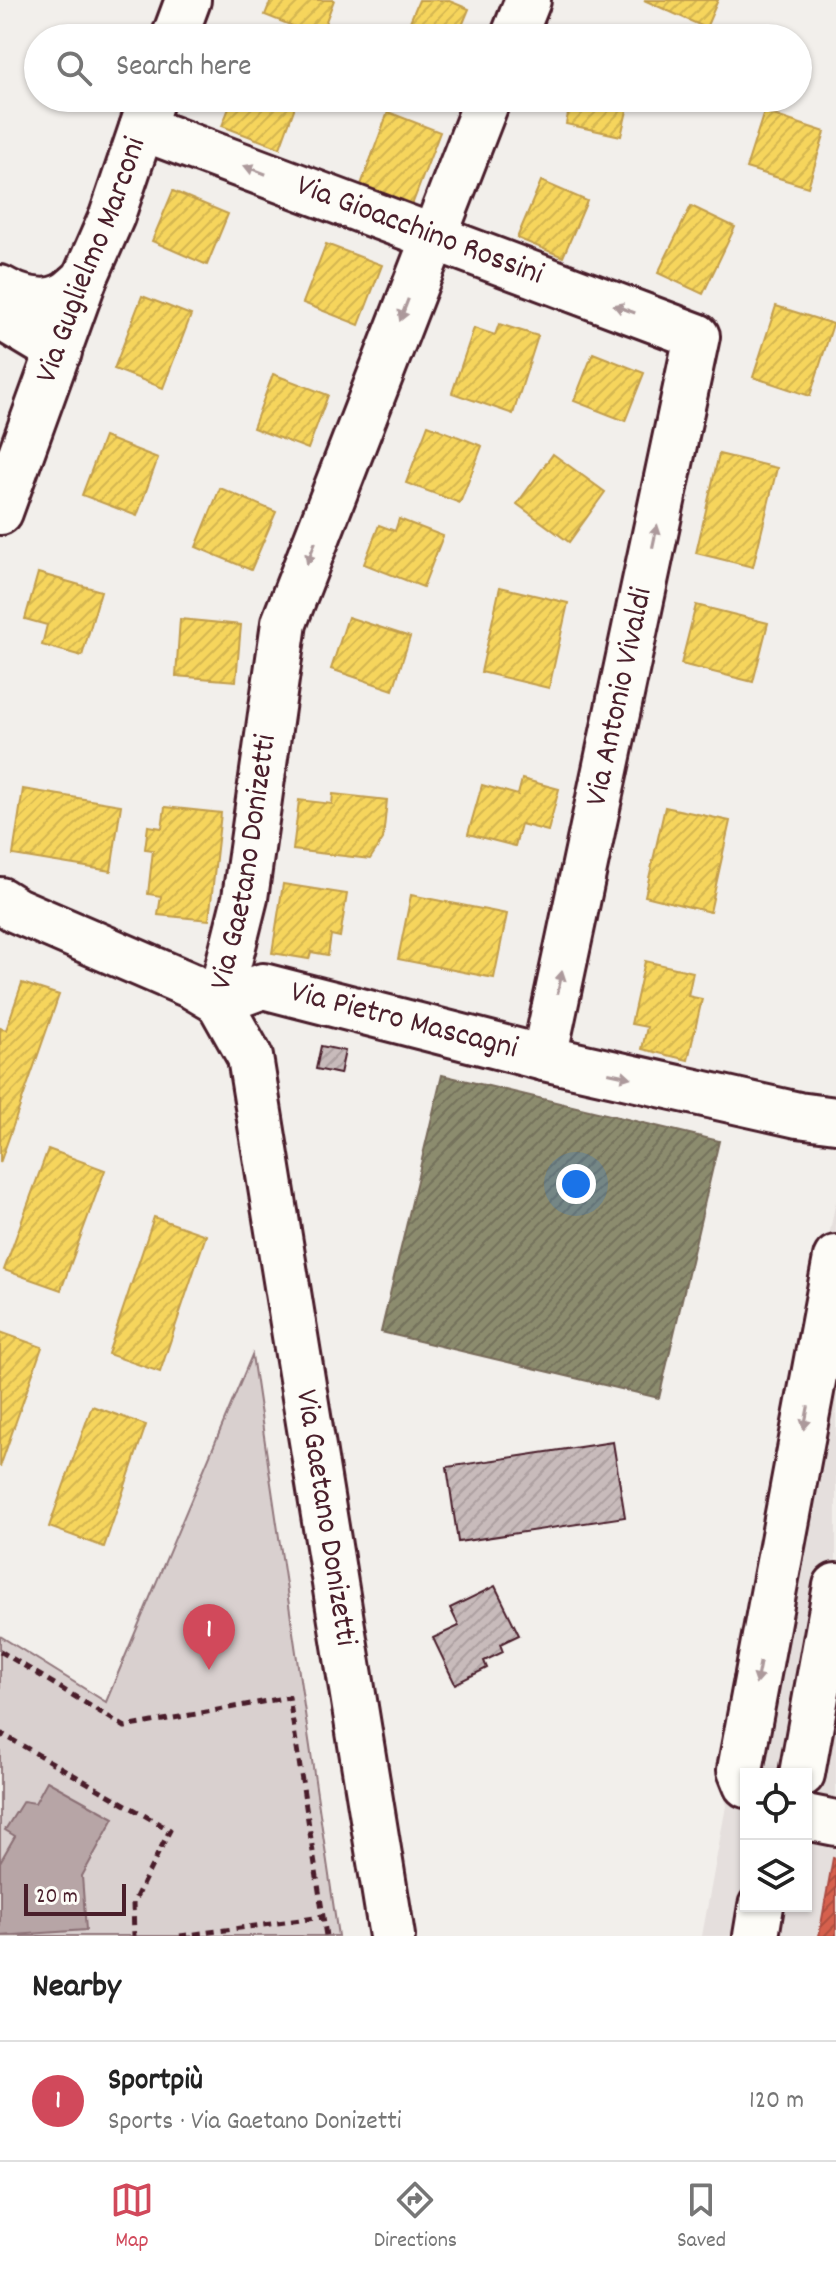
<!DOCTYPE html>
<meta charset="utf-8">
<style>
body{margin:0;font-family:Dekko,sans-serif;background:#f2f2f2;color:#222}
.controls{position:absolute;right:24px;bottom:24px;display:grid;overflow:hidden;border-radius:0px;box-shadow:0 2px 6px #0004}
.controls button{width:72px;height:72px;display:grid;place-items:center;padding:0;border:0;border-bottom:2px solid #e0e0e0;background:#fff;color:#222;font:40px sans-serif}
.scale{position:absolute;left:24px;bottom:20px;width:102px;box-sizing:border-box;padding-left:8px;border:4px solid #4a1f2b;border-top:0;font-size:22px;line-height:28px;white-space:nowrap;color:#4a1f2b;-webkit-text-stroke:6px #fdfcf7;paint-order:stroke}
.you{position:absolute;left:576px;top:1184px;width:28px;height:28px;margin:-20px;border:6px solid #fff;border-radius:50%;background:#1a73e8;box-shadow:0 0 0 12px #1a73e833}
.badge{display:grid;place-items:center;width:52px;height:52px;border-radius:50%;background:#d1495b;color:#fff;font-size:26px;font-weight:700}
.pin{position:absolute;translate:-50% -66px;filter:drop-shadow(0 2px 4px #0008)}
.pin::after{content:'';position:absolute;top:42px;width:28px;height:24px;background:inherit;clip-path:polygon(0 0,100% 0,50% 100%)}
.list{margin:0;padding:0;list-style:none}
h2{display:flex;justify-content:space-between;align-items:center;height:104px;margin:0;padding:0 32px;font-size:34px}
h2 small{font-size:26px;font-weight:400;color:#767676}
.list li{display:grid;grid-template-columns:52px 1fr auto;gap:24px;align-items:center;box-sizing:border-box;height:120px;padding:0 32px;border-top:2px solid #e0e0e0}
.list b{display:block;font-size:30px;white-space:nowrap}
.list p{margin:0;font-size:26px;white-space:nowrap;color:#767676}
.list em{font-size:26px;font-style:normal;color:#767676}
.icon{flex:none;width:44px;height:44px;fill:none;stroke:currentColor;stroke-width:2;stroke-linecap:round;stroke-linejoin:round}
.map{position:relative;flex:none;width:836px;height:1936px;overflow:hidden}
.search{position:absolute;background:#fff;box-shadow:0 2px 6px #0004;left:24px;right:24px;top:24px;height:88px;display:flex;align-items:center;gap:20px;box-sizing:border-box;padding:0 28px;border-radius:44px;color:#767676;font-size:30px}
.sheet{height:224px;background:#fff}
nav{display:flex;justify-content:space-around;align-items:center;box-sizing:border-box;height:112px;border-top:2px solid #e0e0e0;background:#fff;font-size:22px;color:#767676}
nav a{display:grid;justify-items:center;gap:4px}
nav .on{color:#d1495b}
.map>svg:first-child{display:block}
.built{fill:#e5dfdd;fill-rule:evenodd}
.grass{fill:#d9d0cf;stroke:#92787d;stroke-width:2}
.water{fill:#b7a5a6;stroke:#8b6f75;stroke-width:2}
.homes{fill:url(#homes-hatch);stroke:#c29e4d;stroke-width:2}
.shops{fill:url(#shops-hatch);stroke:#ac4c43;stroke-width:2}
.industry{fill:url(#industry-hatch);stroke:#786b5a;stroke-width:2}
.building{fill:url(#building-hatch);stroke:#4a1f2b;stroke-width:2}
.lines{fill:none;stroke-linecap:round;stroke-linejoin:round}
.minor-casing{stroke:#4a1f2b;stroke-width:50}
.path{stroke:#4a1f2b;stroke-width:5;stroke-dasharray:8 6;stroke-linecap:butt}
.minor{stroke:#fdfcf7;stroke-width:44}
.oneway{fill:#ac999b}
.labels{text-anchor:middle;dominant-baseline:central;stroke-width:8;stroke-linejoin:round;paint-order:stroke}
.street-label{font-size:32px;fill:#4a1f2b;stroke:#fdfcf7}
</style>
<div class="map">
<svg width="836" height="1936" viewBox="0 0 836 1936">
<defs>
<pattern id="homes-hatch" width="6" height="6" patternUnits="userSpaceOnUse" patternTransform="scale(2)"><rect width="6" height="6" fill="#f6d55c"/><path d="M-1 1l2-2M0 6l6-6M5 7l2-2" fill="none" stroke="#d4b650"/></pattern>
<pattern id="shops-hatch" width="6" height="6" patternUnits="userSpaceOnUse" patternTransform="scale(2)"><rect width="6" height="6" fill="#d6604d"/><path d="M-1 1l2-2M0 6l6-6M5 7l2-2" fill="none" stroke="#b04f40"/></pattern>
<pattern id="industry-hatch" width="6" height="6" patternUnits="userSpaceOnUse" patternTransform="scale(2)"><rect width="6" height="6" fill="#8c8c6e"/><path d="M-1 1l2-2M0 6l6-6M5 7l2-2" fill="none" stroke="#74725b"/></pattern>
<pattern id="building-hatch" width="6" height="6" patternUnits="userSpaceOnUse" patternTransform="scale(2)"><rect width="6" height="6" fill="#c8bbbb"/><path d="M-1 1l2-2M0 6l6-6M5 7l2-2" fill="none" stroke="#ada0a1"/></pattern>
</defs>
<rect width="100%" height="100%" fill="#f2efeb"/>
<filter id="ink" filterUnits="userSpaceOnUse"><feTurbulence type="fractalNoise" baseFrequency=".0125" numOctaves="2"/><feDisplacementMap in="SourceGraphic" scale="16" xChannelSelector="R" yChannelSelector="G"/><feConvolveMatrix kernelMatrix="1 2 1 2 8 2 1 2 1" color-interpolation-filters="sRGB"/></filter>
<g filter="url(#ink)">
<path class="built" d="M836,1201V1936H702L726,1806L719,1781ZM746,1774H806V1906H746Z"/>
<path class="grass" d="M252,1355L338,1936H0V1636L106,1702Z"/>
<path class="water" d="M47,1781L114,1818L82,1876L86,1930L0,1936V1862L15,1836L5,1830L23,1801L35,1803Z"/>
<path class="homes" d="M271,0H334L320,37L265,15Z
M419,0H447L469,9L457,38H403Z
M644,0H718L706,28Z
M233,98H298L280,148L222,126Z
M571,98H630L621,136L566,124Z
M388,112L440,132L412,205L361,185Z
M764,112L825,132L808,187L746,168Z
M541,181L587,201L563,257L517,238Z
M173,191L228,214L207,265L152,241Z
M691,206L735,227L703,294L658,273Z
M326,244L382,265L359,325L303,303Z
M142,296L191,315L163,388L114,369Z
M776,306L833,324L810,396L753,377Z
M499,324L538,336L513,414L452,393L474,328L495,335Z
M593,353L644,373L625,421L574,401Z
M273,374L328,395L308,449L253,428Z
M428,425L482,446L460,503L406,483Z
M104,437L158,458L137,516L82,495Z
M553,454L605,492L569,542L517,504Z
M719,454L777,468L753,567L696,553Z
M220,488L276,512L251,570L196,547Z
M399,519L443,536L423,587L364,564L379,525L395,531Z
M38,573L101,591L82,656L42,645L47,625L25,619Z
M500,587L568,603L549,688L481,672Z
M696,605L768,623L753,682L681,664Z
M348,617L410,637L393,690L331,669Z
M180,619L241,625L236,681L176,676Z
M522,779L559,789L548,831L521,824L515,846L468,834L482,785L518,795Z
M23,789L121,805L111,871L13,855Z
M333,794L387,800L383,839L370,859L293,850L299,800L332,804Z
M165,807L221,813L209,920L158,915L161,896L148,894L153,850L145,849L148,826L162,828Z
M665,807L730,821L710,912L645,896Z
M283,884L347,894L340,937L331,935L328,955L311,952L309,959L272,953Z
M411,895L507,914L494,978L398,959Z
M645,961L693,972L688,996L702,999L688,1060L642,1049L647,1027L631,1024Z
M22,983L59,995L0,1163V1028L6,1030Z
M48,1149L105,1170L61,1290L4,1270Z
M154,1217L206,1235L160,1372L108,1354Z
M0,1332L42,1347L0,1467Z
M92,1406L146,1425L104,1547L49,1527Z"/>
<path class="shops" d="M833,1858L836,1859V1936H819Z"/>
<path class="industry" d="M442,1075L719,1141L659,1398L381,1332Z"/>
<path class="building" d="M321,1046L345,1051L340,1074L316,1069Z
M613,1442L625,1517L458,1542L447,1467Z
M495,1586L519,1635L500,1644L503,1652L484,1661L487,1668L455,1684L433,1638L459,1626L450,1608Z"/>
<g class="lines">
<g class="minor-casing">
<g id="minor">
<path d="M174,38L188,0"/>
<path d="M513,38L528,0"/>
<path id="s1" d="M142,128L697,336L544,1058"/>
<path d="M0,288C17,298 44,306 63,296C70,293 77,285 84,280"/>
<path d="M0,309L9,322L59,352"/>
<path id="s2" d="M0,512L84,280L112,216L152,98"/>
<path d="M0,900L16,910L192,986L219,1002"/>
<path id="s3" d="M219,1002L263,986L544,1058L798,1115L836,1120"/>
<path d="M802,1774L836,1586"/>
<path d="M746,1785L740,1770L836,1258"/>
<path d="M806,1817L836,1823"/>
<path id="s4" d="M392,1936L250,1057L219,1002L245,898L284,623L488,98"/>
<path d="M756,1936L761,1906"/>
</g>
</g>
<path class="path" d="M0,1651L125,1727L289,1697L326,1936
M0,1738L2,1734L170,1830L133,1903L134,1936
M180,1936L323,1917"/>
<use href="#minor" class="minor"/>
</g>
<defs><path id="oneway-solid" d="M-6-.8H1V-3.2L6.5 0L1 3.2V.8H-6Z" transform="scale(2)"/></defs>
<g class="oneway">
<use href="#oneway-solid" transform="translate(255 170) rotate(-159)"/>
<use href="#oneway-solid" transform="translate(624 309) rotate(-160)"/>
<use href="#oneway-solid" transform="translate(404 310) rotate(111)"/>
<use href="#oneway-solid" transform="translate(655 536) rotate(-78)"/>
<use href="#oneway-solid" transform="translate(311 553) rotate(111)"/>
<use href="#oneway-solid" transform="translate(560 982) rotate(-78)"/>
<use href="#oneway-solid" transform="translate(620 1075) rotate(12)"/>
<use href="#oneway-solid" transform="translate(806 1418) rotate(101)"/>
<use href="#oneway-solid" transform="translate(758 1673) rotate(101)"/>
</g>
</g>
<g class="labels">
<g class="street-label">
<text stroke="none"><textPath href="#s1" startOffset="296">Via Gioacchino Rossini</textPath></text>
<text stroke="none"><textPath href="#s2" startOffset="268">Via Guglielmo Marconi</textPath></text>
<text transform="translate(621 697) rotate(-78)">Via Antonio Vivaldi</text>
<text stroke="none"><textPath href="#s4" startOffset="1096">Via Gaetano Donizetti</textPath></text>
<text stroke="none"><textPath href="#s3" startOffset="192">Via Pietro Mascagni</textPath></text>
<text transform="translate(324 1518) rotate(81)">Via Gaetano Donizetti</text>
</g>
</g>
</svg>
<div class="controls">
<button><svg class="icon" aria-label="locate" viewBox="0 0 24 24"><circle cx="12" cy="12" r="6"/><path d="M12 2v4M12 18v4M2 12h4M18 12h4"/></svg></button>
<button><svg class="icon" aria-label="layers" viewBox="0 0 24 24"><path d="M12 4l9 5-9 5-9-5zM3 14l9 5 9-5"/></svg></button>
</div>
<div class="scale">20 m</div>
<div class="you"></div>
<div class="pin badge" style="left:209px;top:1670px">1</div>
<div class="search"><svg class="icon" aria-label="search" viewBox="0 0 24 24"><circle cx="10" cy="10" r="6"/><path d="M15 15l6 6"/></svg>Search here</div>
</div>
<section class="sheet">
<h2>Nearby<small></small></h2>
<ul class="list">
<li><span class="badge">1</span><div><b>Sportpiù</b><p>Sports · Via Gaetano Donizetti</p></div><em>120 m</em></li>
</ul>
</section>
<nav>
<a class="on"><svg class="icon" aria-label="map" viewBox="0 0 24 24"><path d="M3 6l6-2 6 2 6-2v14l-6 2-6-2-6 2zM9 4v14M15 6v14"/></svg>Map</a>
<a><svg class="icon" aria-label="directions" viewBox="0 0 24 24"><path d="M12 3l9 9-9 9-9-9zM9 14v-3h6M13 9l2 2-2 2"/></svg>Directions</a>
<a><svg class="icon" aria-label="saved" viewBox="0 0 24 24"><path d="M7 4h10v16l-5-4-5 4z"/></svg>Saved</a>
</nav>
